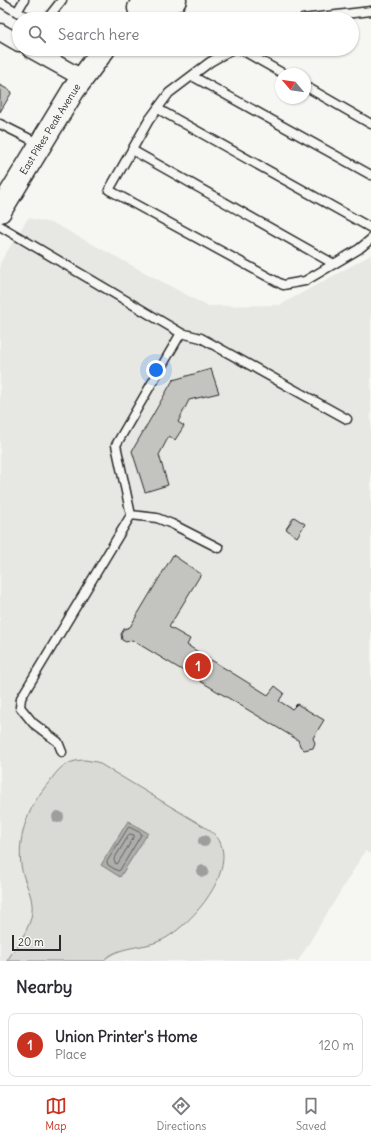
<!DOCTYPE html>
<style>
body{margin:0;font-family:Delius,sans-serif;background:#f7f7f7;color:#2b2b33}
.compass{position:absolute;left:275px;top:68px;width:36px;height:36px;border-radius:50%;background:#fff;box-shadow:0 1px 3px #0004;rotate:299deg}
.scale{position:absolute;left:12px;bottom:10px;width:49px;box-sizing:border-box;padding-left:4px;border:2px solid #2b2b2b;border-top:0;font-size:11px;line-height:14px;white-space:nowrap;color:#2b2b2b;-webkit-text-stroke:3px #f6f6f2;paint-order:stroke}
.you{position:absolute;left:156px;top:370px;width:14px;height:14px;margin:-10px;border:3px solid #fff;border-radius:50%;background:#1a73e8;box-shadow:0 0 0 6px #1a73e833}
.badge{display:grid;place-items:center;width:26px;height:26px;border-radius:50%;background:#c8321e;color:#fff;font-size:13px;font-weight:700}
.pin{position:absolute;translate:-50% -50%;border:2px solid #fff;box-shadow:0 1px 4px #0006}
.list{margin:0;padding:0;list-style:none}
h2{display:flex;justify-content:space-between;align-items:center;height:52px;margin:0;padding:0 16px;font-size:17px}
h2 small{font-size:13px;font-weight:400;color:#7c7c81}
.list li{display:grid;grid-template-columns:26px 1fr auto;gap:12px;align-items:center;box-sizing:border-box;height:64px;margin:0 8px 8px;padding:0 8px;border:1px solid #e1e1e2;border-radius:8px}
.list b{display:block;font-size:15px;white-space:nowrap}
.list p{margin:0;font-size:13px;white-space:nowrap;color:#7c7c81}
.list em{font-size:13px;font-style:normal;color:#7c7c81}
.icon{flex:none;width:22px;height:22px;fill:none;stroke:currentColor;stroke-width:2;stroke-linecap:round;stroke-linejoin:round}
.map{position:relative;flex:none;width:371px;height:961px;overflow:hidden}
.search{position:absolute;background:#fff;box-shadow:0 1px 3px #0004;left:12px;right:12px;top:12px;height:44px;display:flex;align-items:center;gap:10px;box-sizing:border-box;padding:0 14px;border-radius:22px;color:#7c7c81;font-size:15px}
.sheet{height:124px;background:#fff}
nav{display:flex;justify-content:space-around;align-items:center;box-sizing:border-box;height:56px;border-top:1px solid #e1e1e2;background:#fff;font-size:11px;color:#7c7c81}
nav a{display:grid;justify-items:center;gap:2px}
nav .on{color:#c8321e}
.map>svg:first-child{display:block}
.built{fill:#e7e7e3}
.green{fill:#d9d9d5;stroke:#828280}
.water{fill:#aeaeab;stroke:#7a7a78}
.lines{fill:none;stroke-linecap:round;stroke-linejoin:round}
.shore{stroke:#5f5f5e;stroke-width:1}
.building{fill:#c3c3c0;stroke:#2b2b2b}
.service-casing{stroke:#2b2b2b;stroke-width:11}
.minor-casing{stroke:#2b2b2b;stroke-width:19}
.secondary-casing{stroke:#2b2b2b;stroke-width:25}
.service{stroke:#f6f6f2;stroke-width:8}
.minor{stroke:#f6f6f2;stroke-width:16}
.secondary{stroke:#f6f6f2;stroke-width:22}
.tree{fill:#9e9e9c}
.labels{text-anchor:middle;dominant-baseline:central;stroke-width:3;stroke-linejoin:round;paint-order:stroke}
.street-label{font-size:10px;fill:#2b2b2b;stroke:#f6f6f2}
</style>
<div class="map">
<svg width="371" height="961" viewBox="0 0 371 961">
<rect width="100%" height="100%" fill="#f6f6f2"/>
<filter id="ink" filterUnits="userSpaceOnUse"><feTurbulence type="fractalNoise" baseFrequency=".025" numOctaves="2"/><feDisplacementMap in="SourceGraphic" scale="8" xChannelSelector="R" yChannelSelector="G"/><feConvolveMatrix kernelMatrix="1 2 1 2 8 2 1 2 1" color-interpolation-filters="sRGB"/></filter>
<g filter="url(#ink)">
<path class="built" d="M28,218L55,224L207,306L280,305L371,255V854L365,851L298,961H0V263Z"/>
<path class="green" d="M85,760L97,762L203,826C209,830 217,835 220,842C235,875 190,926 162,940C143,949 119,945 103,961H7C16,946 30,930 32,912C34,895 23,882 21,865C17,834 30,804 50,781C55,774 60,767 67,764C73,761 79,760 85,760Z"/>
<path class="water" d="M128,821L148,833L120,877L101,865Z"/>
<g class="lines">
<path class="shore" d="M129,827L141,833V835L120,870L118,871L108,865L107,862Z
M130,834L134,835V837L118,863L116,864L114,860Z"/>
</g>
<path class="building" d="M0,85L12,92L0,112Z
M211,369L219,393L189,400L178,422L184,426L175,440L169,436L159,455L168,485L145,492L132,451L173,380Z
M294,517L305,524L297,537L286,529Z
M173,555L201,574L169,627L190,639L187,645L268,695L275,686L284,693L279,701L292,709L297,704L324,720L313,738L315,743L313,748L304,750L300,746L298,740L132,640L126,642L122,640L121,634L124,629L130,627Z"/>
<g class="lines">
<g class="service-casing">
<path id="service" d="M0,2L17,12L24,0
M17,12L32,19
M47,19L62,0
M302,19L371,11
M233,49L210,62L169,93L149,120L109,190L283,285L305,281L359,249L371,239
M240,49L284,74
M192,76L371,175
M305,86L371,124
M158,109L371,228
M0,124L40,144
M132,150L334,264
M0,226L181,333L116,445L131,515L21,698L20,707L33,723L58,742L62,752
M181,333L201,338L347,419
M131,515L157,518L172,524L219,548"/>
</g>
<g class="minor-casing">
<path id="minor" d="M0,32L19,43
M30,49L82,78"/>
</g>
<g class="secondary-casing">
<path id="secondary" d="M139,8L175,0
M0,211L73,91L104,49"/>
</g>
<use href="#service" class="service"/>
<use href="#minor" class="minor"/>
<use href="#secondary" class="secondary"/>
</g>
<g class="tree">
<circle cx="58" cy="817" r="6"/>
<circle cx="204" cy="841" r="6"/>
<circle cx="203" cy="871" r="6"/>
</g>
</g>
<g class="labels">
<g class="street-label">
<text transform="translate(50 129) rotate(-58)">East Pikes Peak Avenue</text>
</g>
</g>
</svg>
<svg class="compass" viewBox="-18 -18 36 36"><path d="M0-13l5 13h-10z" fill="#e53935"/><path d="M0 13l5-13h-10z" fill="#7c7c81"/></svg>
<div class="scale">20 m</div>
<div class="you"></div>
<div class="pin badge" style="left:198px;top:666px">1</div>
<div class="search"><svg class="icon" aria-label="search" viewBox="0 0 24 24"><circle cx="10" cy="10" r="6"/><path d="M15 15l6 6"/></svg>Search here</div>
</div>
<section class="sheet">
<h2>Nearby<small></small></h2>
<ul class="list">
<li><span class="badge">1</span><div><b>Union Printer's Home</b><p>Place</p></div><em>120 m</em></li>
</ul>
</section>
<nav>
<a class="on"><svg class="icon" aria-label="map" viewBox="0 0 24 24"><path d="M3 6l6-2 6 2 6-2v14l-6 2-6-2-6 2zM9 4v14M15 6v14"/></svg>Map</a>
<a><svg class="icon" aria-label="directions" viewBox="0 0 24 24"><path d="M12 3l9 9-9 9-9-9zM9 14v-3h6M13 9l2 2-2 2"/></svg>Directions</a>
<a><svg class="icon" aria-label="saved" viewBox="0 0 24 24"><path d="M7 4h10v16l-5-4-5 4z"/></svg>Saved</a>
</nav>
